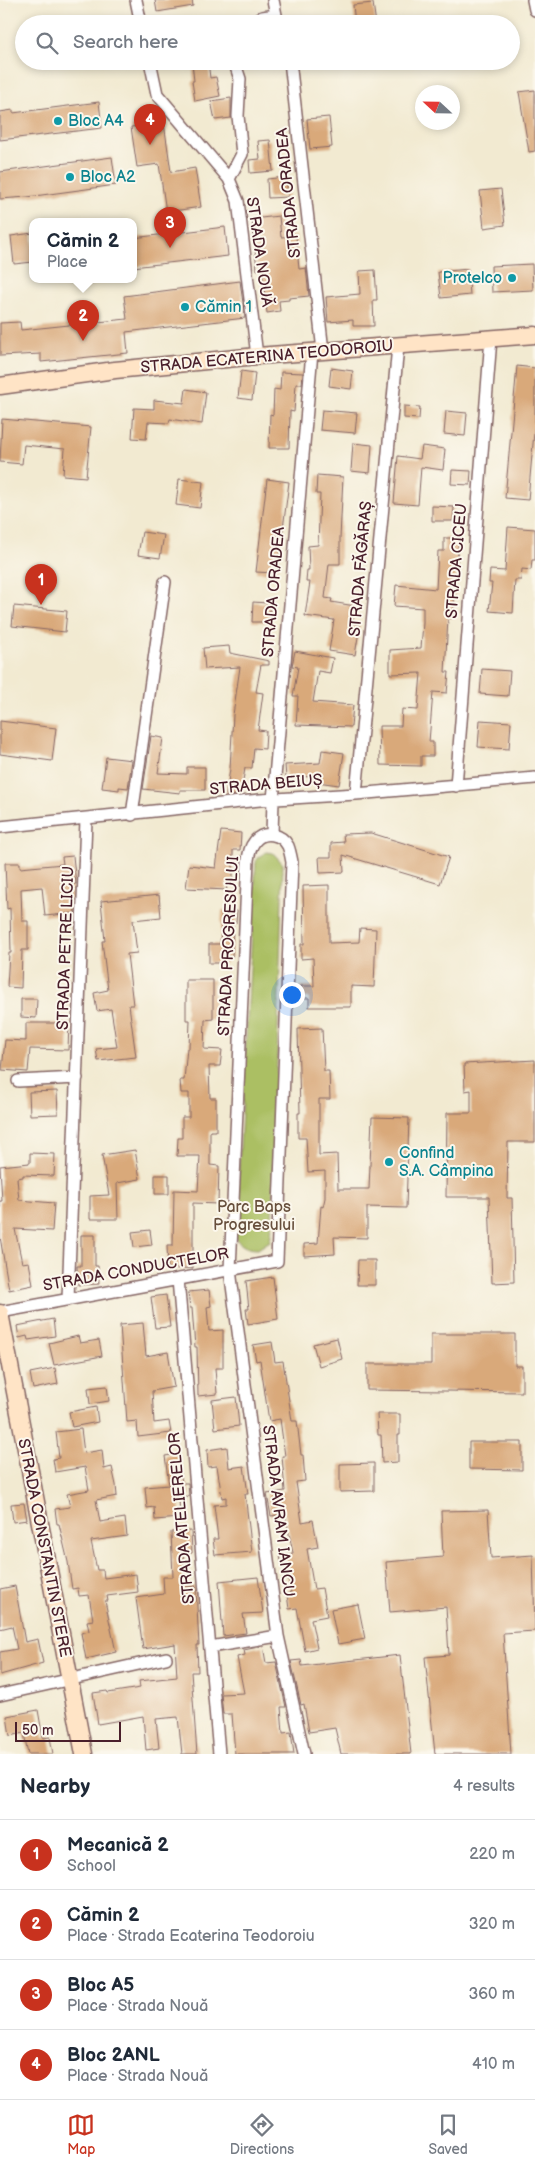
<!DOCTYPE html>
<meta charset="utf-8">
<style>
body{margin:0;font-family:"Balsamiq Sans",sans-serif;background:#f2f2f3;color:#1f2937}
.compass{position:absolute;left:415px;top:85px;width:45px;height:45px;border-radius:50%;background:#fff;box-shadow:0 2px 8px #0003;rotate:292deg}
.scale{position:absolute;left:15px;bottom:12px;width:106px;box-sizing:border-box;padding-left:5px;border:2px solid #4a1f2b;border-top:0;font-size:14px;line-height:18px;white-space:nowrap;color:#4a1f2b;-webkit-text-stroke:4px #fbf7ec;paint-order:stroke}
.you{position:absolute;left:291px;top:994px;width:18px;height:18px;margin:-12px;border:4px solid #fff;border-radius:50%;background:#1a73e8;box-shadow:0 0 0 8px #1a73e833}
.badge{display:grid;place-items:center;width:32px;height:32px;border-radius:50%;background:#c8321e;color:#fff;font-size:16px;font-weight:700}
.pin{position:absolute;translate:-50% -41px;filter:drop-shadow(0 1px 2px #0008)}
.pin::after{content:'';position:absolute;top:26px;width:18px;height:15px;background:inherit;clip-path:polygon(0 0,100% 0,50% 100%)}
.popup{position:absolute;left:29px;top:218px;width:108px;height:65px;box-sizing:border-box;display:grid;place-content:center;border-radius:10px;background:#fff;filter:drop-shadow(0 1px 4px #0005);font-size:16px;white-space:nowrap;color:#747a83}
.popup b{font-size:19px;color:#1f2937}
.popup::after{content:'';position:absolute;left:50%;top:100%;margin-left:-10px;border:10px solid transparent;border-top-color:#fff}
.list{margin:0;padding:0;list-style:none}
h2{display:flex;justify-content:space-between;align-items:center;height:65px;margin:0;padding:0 20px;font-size:21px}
h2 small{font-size:16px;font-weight:400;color:#747a83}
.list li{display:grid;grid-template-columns:32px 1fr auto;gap:15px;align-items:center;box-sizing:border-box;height:70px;padding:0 20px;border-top:1px solid #e0e1e3}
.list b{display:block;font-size:19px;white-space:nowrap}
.list p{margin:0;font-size:16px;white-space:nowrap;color:#747a83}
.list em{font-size:16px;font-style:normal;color:#747a83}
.icon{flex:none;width:28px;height:28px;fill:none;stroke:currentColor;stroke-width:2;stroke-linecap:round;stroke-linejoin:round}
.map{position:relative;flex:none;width:535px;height:1754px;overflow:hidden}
.search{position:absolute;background:#fff;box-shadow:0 2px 8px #0003;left:15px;right:15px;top:15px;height:55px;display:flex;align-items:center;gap:12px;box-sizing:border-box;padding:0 18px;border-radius:28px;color:#747a83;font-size:19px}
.sheet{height:345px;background:#fff}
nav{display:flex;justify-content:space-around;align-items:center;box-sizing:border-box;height:70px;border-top:1px solid #e0e1e3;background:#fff;font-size:14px;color:#747a83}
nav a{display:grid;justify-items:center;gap:2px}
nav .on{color:#c8321e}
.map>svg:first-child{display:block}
.green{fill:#abbf63;stroke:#7a6f47}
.building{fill:#d9a97a}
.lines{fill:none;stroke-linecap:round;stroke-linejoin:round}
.street-casing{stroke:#856665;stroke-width:14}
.secondary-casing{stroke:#856665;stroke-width:19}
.street{stroke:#fff;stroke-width:11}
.secondary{stroke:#ffe4c6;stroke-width:16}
.culture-dot{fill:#0f9aa8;stroke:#fbf7ec;stroke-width:2}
.labels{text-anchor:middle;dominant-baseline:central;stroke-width:4;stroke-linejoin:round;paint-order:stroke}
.culture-label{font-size:16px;fill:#0d838f;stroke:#fbf7ec;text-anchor:start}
.street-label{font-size:16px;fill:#4a1f2b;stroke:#fbf7ec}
.park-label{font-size:16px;fill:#674f3c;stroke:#fbf7ec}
</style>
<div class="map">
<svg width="535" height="1754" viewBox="0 0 535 1754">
<rect width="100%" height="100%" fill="#fbf7ec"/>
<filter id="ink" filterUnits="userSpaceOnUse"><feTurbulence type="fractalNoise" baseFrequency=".02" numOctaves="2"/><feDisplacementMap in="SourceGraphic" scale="10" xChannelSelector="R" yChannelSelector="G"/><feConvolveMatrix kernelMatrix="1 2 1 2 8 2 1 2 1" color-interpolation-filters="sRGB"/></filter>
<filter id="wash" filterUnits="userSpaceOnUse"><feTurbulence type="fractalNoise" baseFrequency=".0096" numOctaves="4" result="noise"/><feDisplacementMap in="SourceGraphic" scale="20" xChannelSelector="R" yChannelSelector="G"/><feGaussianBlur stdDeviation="1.12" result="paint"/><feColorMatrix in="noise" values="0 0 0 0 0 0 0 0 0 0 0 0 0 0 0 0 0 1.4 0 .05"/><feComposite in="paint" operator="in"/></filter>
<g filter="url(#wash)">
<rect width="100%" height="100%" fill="#f2ead1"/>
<path class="green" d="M266,852L273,853L283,864L272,1226L270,1241L258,1249C248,1249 240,1246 235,1237L256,860Z"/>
<g id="blocks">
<path class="building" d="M155,0H192L193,6L157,12Z
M373,3L376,24H355L353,5Z
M208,61L210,78L216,77L220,96L195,101L192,81H194L192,63Z
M535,90V151L529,152L519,92Z
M231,98V118L215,120L211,101Z
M99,102L102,128L0,140V112L13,110V113Z
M329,117L332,147L310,149L307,119Z
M164,123L171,172L195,168L201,207L166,212L159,164L137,167L131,127Z
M270,140L273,171L250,173L249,160L260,159L258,141Z
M112,157L116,185L27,197L0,199V172Z
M286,177L288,197L268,198L267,179Z
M501,189L505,225L484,228L480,191Z
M279,216L281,237L296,236L299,269L306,268L309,296L289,298V300L279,301L280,311L267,313L262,269L257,270L252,219Z
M225,227L228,256L133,267V238Z
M33,233V262L14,264L11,236Z
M532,264L533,290L492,292L491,266Z
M468,269L470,295L441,298L438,272Z
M375,270L377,300H373L374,326H353V320L328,322L326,297L360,294L359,271Z
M240,281L245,318L126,332L128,353L41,362V354L0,356V323L20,322L21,330L127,319L124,296Z
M517,366L535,368V421L528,500L505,498Z
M331,368L353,371L351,389L329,386Z
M241,371L255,373L252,400L238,398Z
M281,372L303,373L302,384H296L294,412L290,411L289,448H269L270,414L273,415L274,389L280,390Z
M186,389L206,392L202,424L170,419L169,423L148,422L146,439L132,438L134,408L154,409V400L184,403Z
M404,406L420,407L419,419L404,418Z
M322,410L357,413L355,433L320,430Z
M446,411L467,413L465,436L444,434Z
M2,419L91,427L86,477L63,475L65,449L24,445L22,464L0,462Z
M353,443L372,445L370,473L351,471Z
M422,446L445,449L443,470L421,467L418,505L394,503L398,456L420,459Z
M452,470L471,471L470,485L451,484Z
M317,475L343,477L340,538V564H329L325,598L332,599L331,602L355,606L352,623L360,625L355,655L329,651L334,620L305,616L310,582H306L307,570H309L308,546L318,545L320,494H316Z
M179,479L203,482L200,508L176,505Z
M267,479L289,482L278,568H275L274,573L256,572Z
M432,506L454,507L453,521H432Z
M508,527L535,529V560H532L531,570L522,569L521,580H515L513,613L489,611L492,583H489L490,570L505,571Z
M142,532L164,535L160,558L138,555Z
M444,538H459L458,549L453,618H448L445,672H449L447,693L433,692L429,742H433V756H421V766L380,765L379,726H401L402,709L418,710L421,673L390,674V650L421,648L423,623V608L394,606L396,585L436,589L438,551H444Z
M253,602L267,603V608H270L269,622H252Z
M14,606L67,611L65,632L12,626Z
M229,646L230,653L269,661V665H261L256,692L263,693L258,730L266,731L265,749L254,748L252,768H245L241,794L229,796L226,795L230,769L233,715L240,667L205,669L203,648Z
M295,651L333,658L330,673L318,671L313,702L353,705L351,727L296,725L298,696H293L298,667L292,666Z
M482,669L510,671L508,696L480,694Z
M480,720L511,722L509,749L478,747Z
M0,721L56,728L52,761L0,754Z
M151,736L163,738L158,773L187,774V767H205V790H180V793L143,789Z
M322,750L344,753L339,785L317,782L318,776L286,778L285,765L320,763Z
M106,757L132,760L128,788L119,787V790L102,788Z
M221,831L241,833L240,850H233V884H226L227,890L186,888L189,865L216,868Z
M371,833L449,857L440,884L343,855L344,872L320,873L319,857H331V843L344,842L343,834Z
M73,856L76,884H72L75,913L45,916L42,887L21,889L22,921H28V950H22L21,988L7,987L9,953H11L10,908L7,909L5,863H20V868L63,864L62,857Z
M329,885V943L359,942L360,928L376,929L374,987L351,986V1007H309V998H301V986H314L313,958L301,959V944H304L303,886Z
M159,895L161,917L133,920L137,953L127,954L133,1005H129L136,1057L98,1061L96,1049L117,1047L111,1009L97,1011L94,993L108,990L102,941H105L101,901Z
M222,910L237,911L236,923H233L232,957H226V963H209V944H220Z
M186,980H213V1019L205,1020L204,1049L222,1050L220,1066H209L210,1098H216V1131H210V1165L219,1166L218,1204L193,1203V1268L168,1269L167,1245H173L174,1190L198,1191L200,1156H177L178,1138H182V1117H189V1093H181L180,1080H184L187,1048H189L190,1020H186Z
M21,999H37L36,1018L21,1017Z
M26,1023H69L68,1050L30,1049L28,1072L2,1070L5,1040L26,1041Z
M322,1028L324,1071H329L330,1099H319V1155L337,1154L338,1189H369L372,1117L409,1118L406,1208L367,1207V1238L334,1237L335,1254L304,1256V1244L318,1243L321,1206L323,1207L325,1198V1171L308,1172L306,1138H298V1113H300L298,1029Z
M535,1060V1142H508L507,1198H512L514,1282L492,1283L489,1197H446L447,1113H471V1090L465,1091L464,1064Z
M57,1091L58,1114L30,1115L29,1092Z
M135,1150L140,1179L117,1183L118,1219H90V1196L109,1195L102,1155Z
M30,1153L55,1154L54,1176L23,1175V1177L17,1178L19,1200L54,1203L52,1231L15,1229L22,1263L29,1262L33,1285L9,1290L0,1237V1201H2L0,1166L30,1163Z
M155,1175H169V1194H155Z
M150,1230L152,1245L134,1247L132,1232Z
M81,1235H95V1266H98L99,1284L78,1285L77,1266H81Z
M358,1260H375V1285H357Z
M273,1277L278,1319L248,1324L246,1309H249L246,1281Z
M209,1290L211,1306L207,1307L209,1331L223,1330V1368H215L217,1394L198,1396L197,1347H195L192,1308H190L188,1292Z
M166,1295L170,1327L155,1328L151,1297Z
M53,1319L55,1336L28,1340L27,1336L19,1338L17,1326Z
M143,1323L146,1356L168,1352L174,1387L152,1391L154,1423L169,1421L171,1433L138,1437L137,1421L127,1422L120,1325Z
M431,1334H515V1366H522V1392L367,1390V1364H431Z
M78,1336L80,1343L99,1340L102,1356L54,1365L49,1343Z
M337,1338L342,1359L319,1366L313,1344Z
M272,1342L275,1362L283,1361L292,1421H297L301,1455H303L305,1481L296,1482L302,1522L313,1520L318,1547L307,1549L314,1589L322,1588L327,1616L311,1619L317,1648L305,1651L297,1608L289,1609L287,1594L291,1593L286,1565L282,1566L280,1556L293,1553L285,1514L271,1516L267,1494L285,1491L282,1456H285L280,1419L269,1421L260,1360L256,1361L253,1345Z
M55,1368L58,1384L33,1389L30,1373Z
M107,1386L109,1401L90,1404L88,1388Z
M236,1397L239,1426L215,1429L212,1400Z
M96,1407L98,1422L72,1427L69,1412Z
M377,1414H400V1435H398V1462L382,1463L381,1435H378Z
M81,1429L84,1453L102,1450L104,1469L112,1467L116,1485L117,1496L96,1500L100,1522L125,1518L127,1536L91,1541L97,1570H103L104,1578L136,1574L138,1592L107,1596L108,1601H105L116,1652L86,1659L81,1633L89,1631L87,1621L93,1620L89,1595L79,1596L78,1588L72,1589L68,1562L59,1524H57L55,1509L70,1507L67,1494L89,1490L85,1467L55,1472L53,1459L59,1458L56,1432Z
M469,1442H522V1470L469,1469Z
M227,1447L229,1468L244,1466L248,1494H245L252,1552L215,1555L213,1539H218L214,1505L226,1504V1497L222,1498L217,1466L208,1467L207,1450Z
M178,1454L182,1483H188L189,1496L179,1497L180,1518L155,1520L154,1507L147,1508L145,1487L169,1485L165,1456Z
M374,1463V1491L340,1492V1464Z
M24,1503L27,1520L13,1522L11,1504Z
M488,1510L491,1558L533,1555L535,1631L503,1633L511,1754H435L425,1657L449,1655L446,1607L390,1612L386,1562L443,1557L441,1511Z
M191,1531L192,1553H183L186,1587L196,1586L198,1627L199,1645H197L198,1672H191L197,1754H182L178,1717L156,1719L159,1748L146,1750L143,1716L98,1724L93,1693L107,1691L108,1693L140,1688L139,1681L177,1677L175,1644L143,1649L136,1598L164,1594L163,1577H173L171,1532Z
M258,1577L263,1613L243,1614L246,1633L223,1636L219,1581Z
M15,1586L25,1642L38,1639L43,1663L0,1675V1652L17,1649L12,1626L0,1629V1589Z
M358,1604L365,1639L338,1644L331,1609Z
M263,1646L266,1663L276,1662L286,1707H281L283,1733L291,1732L294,1754H235L232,1714H223L221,1694L244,1693L237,1657L245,1655L244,1650Z
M400,1655L411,1754H341L335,1728L309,1732L304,1704L301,1705L291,1661L301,1660L302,1666Z
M38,1710L43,1738L50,1737L53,1754H28L24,1733L10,1736L7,1716Z"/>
</g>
</g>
<g filter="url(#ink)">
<use href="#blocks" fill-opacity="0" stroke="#856665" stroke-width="1"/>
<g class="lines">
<g class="street-casing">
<path id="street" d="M136,0L141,24
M533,0L535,10
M262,17L276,15L273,0
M150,61L157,94L229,179L238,201L257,356
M290,61L323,351
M229,179L242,154L238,116L240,79L234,61
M456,786L491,338
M356,794L398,346
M132,815L165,582
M0,827L260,800L356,794L535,778
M272,834L273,800L312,352
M18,1081L77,1078
M178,1279L219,1754
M68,1299L86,820
M0,1312C92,1295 185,1278 277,1261L292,862C291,857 290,851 288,846C282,834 264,830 255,841C250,847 249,853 248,860L230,1270L278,1636L304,1754
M210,1647L278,1636
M0,1695L166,1658"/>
</g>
<g class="secondary-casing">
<path id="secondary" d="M0,386L115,370L257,356L535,335
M0,1313L84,1754"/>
</g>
<use href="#street" class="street"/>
<use href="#secondary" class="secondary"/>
</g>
</g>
<g class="culture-dot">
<circle cx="58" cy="121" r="5"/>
<circle cx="70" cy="177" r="5"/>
<circle cx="512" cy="278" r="5"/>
<circle cx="185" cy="307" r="5"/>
<circle cx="389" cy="1162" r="5"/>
</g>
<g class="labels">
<g class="culture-label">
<text x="68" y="121">Bloc A4</text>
<text x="80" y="177">Bloc A2</text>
<text x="502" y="278" text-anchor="end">Protelco</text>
<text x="195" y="307">Cămin 1</text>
<text x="399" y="1153">Confind<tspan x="399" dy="18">S.A. Câmpina</tspan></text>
</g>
<g class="street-label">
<text transform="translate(289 193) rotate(-96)">STRADA ORADEA</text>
<text transform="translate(259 252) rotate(82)">STRADA NOUĂ</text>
<text transform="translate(267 357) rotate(-5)">STRADA ECATERINA TEODOROIU</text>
<text transform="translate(457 561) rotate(-85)">STRADA CICEU</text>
<text transform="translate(361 569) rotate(-85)">STRADA FĂGĂRAȘ</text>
<text transform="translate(274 592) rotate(-85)">STRADA ORADEA</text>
<text transform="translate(266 785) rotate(-5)">STRADA BEIUȘ</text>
<text transform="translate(229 946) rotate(-87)">STRADA PROGRESULUI</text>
<text transform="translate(66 948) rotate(-88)">STRADA PETRE LICIU</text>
<text transform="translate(136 1270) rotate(-10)">STRADA CONDUCTELOR</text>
<text transform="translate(278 1511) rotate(83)">STRADA AVRAM IANCU</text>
<text transform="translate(182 1518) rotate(-95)">STRADA ATELIERELOR</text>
<text transform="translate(44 1548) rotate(79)">STRADA CONSTANTIN STERE</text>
</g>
<g class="park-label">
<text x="254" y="1207">Parc Baps<tspan x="254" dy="18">Progresului</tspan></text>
</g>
</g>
</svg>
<svg class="compass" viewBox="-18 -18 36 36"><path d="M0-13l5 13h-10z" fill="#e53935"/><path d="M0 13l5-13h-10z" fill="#747a83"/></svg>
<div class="scale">50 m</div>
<div class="you"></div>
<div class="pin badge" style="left:41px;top:605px">1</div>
<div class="pin badge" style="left:83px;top:341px">2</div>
<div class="popup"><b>Cămin 2</b>Place</div>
<div class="pin badge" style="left:170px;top:248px">3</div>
<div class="pin badge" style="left:150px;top:145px">4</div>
<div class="search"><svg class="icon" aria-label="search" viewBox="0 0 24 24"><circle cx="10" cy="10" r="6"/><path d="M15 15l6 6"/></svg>Search here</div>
</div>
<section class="sheet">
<h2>Nearby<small>4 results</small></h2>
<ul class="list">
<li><span class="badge">1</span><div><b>Mecanică 2</b><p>School</p></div><em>220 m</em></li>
<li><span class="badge">2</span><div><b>Cămin 2</b><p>Place · Strada Ecaterina Teodoroiu</p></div><em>320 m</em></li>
<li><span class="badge">3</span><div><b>Bloc A5</b><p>Place · Strada Nouă</p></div><em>360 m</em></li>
<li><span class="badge">4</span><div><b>Bloc 2ANL</b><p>Place · Strada Nouă</p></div><em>410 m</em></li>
</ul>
</section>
<nav>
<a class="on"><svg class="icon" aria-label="map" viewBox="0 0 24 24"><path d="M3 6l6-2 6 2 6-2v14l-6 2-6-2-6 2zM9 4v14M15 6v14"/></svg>Map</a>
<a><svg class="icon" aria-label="directions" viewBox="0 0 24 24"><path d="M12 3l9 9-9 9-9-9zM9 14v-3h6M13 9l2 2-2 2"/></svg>Directions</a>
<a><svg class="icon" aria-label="saved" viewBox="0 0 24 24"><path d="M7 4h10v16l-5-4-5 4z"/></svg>Saved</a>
</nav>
